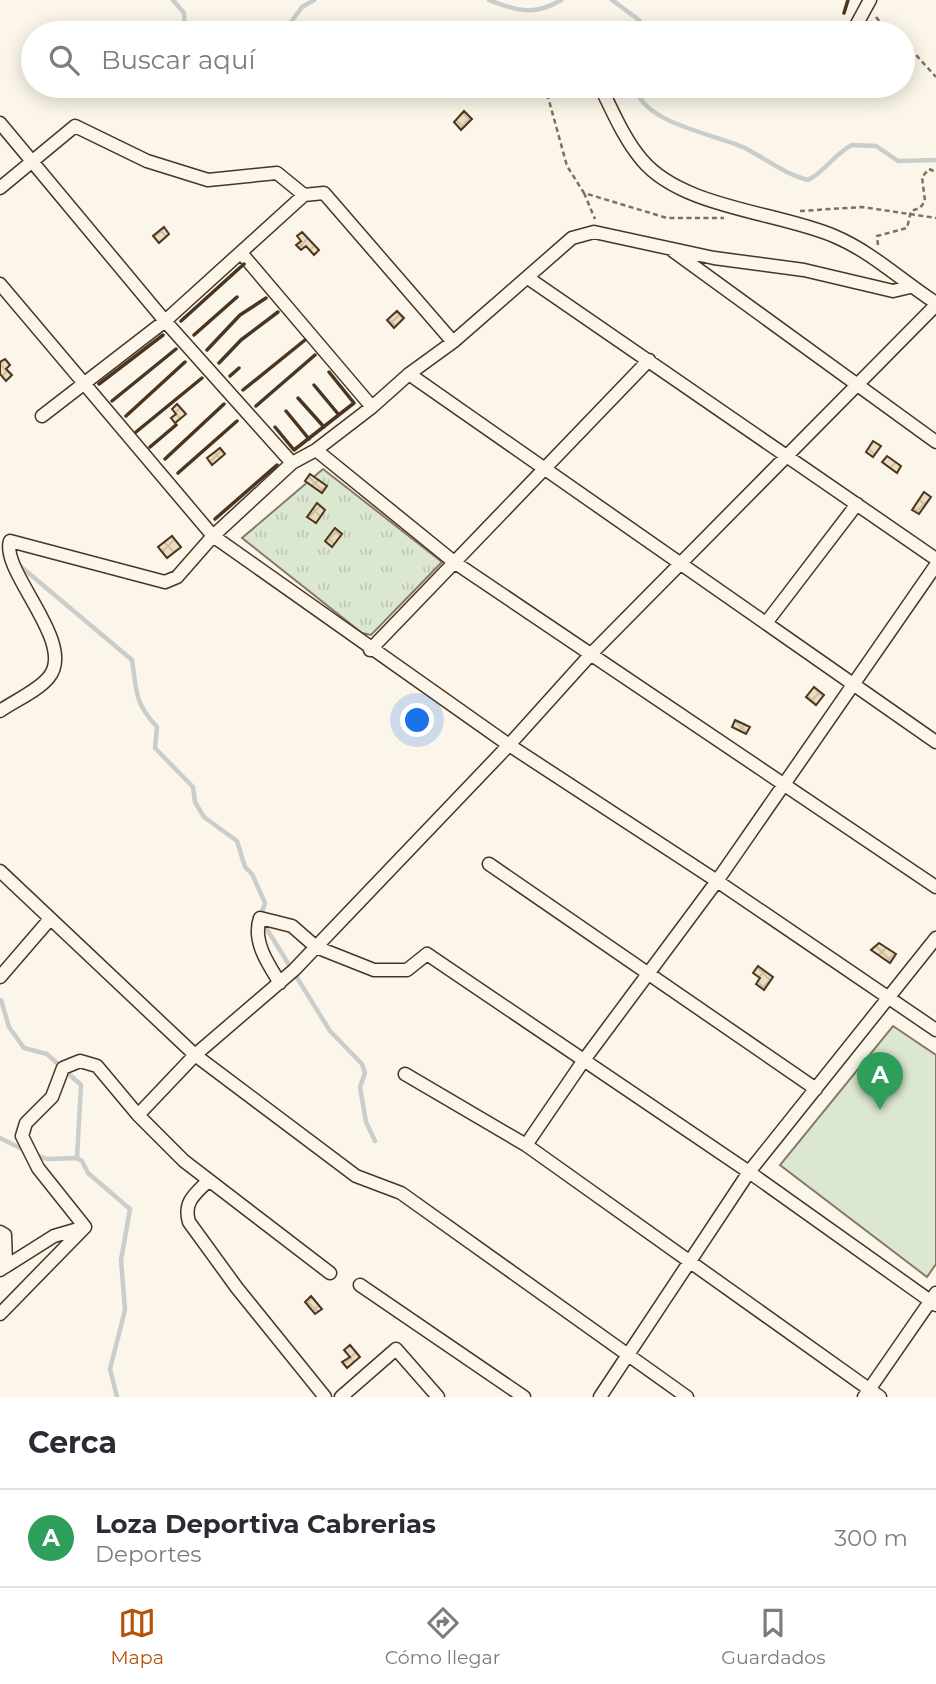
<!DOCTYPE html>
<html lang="es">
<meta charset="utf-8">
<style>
body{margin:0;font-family:Montserrat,sans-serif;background:#f7f7f7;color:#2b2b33}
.you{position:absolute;left:418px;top:721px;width:24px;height:24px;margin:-18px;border:5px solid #fff;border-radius:50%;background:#1a73e8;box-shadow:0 0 0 10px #1a73e833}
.badge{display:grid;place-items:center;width:46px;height:46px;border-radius:50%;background:#b45309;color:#fff;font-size:23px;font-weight:700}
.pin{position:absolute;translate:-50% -58px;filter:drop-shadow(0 2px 4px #0008)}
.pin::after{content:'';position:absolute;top:37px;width:24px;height:21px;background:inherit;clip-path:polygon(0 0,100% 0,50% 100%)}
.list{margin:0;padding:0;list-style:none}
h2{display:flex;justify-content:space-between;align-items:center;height:91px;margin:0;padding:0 28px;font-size:30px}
h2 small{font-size:23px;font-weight:400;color:#7c7c81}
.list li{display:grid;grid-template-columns:46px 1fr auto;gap:21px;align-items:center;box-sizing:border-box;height:98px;padding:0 28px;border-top:2px solid #e1e1e2}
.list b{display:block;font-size:26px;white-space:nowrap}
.list p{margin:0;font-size:23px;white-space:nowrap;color:#7c7c81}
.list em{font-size:23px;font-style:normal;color:#7c7c81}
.icon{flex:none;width:38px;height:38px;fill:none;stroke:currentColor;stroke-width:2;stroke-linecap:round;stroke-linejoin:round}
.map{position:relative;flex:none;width:936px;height:1397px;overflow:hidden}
.search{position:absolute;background:#fff;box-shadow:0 4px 18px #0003;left:21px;right:21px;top:21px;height:77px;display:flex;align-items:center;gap:18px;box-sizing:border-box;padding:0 24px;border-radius:38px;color:#7c7c81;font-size:26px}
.sheet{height:189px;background:#fff}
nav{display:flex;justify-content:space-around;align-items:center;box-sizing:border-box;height:98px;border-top:2px solid #e1e1e2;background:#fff;font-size:19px;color:#7c7c81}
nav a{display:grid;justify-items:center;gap:4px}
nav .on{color:#b45309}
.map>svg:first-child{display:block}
.grass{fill:url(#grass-tufts);stroke:#887966;stroke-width:2}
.pitch{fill:#dce7d0;stroke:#887966;stroke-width:2}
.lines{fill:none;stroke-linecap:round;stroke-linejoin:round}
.stream{stroke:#c9cecd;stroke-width:4.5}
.building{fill:url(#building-cross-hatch);stroke:#4a3520;stroke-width:2}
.minor-casing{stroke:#4a3520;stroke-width:15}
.path{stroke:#7f6f5c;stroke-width:2.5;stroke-dasharray:5 3.5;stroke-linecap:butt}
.minor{stroke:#fbf6e9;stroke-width:12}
.wall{stroke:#4a3520;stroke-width:3.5}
</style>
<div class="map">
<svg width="936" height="1397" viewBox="0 0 936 1397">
<defs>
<pattern id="grass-tufts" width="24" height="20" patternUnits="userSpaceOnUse" patternTransform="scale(1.75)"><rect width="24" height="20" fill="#dce7d0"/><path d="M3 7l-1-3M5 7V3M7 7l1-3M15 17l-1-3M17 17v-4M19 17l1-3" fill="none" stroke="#bec7b2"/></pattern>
<pattern id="building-cross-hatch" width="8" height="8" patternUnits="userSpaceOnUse" patternTransform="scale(1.75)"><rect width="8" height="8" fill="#ecdcbc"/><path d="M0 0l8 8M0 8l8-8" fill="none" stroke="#ccbda1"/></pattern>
</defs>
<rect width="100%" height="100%" fill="#fbf6e9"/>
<path class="grass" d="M323,469L442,562L371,635L362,633L242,538Z"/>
<path class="pitch" d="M893,1026L936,1055V1264L927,1277L780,1165Z"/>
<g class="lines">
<path class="stream" d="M173,0L184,13L185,33
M489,0C516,11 535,16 561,0
M612,0L639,20L648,33
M283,33L302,7L314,0
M636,86C639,123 719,135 745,148C766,159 785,174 808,180C826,171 834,154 852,145L876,146L898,161L936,160
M19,565L132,660C137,692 134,702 157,727L155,748L193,787L195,802L204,817L237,841L245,867L252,874L265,903L260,918L330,1031L362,1064L365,1073L360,1087L366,1122L375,1141
M1,1000L9,1027L24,1048L47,1054L81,1085L77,1158
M0,1138L24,1150
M36,1155L47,1159L77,1158L82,1161L88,1173L130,1209L121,1260L125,1310L110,1369L117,1397"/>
</g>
<path class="building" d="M464,111L472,119L461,130L454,122Z
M164,227L169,234L159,243L153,236Z
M302,232L319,250L314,255L306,246L301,250L296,245L301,241L297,236Z
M397,311L404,318L394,328L387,320Z
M5,359L10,365L6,369L12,375L6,381L0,374V362Z
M177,404L186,414L175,423L171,418L176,414L172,409Z
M873,441L881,446L873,457L866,452Z
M220,448L225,454L212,465L207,458Z
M887,456L901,466L897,473L882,462Z
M310,474L327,486L322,493L305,481Z
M924,492L931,497L919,514L912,510Z
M317,503L325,510L316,523L307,517Z
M335,528L342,534L332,547L325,541Z
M172,536L181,547L167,558L158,547Z
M814,687L824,695L816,705L806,697Z
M735,720L750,727L746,734L732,727Z
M879,943L896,954L890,963L871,950Z
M758,966L773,977L764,990L756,984L760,978L753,973Z
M311,1296L322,1309L315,1314L305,1302Z
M350,1345L360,1357L347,1368L342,1362L350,1357L344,1350Z"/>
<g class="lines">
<g class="minor-casing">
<path id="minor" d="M602,33L608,31L629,33
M852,33L870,0
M600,86C612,110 624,139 642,160C682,208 778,212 834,236C872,252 902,281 936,303
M0,123L165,321L292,463
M0,188L75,126L147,161L208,180L277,173L304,195
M673,251L936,442
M242,254L372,407
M528,278L936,559
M0,284L213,536L509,745L717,881L936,1030
M409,374L936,742
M42,416L165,321L304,195L324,193L453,342
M316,450L454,562L936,887
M766,623L857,504
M370,650L649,360
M0,711C14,701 38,691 49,677C77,643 0,571 10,541L165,582L177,577L213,536L292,463L316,450L372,407L409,374L453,342L572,238L594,232L714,258L804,270L893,291L910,287
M489,864L816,1089
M0,871L195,1055L356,1176L401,1193L687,1397
M0,977L50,919
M280,983C268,964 252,941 260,918L292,926L316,947L374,970H407L427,954L749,1172L936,1305
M405,1074L526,1145L880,1397
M138,1115L195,1055L294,970L509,745L591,654L936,305
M526,1145L584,1060L717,881L936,565
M208,1181C195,1194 183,1202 189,1222L237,1288L325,1397
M0,1232L5,1235L6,1263
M0,1270L54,1236L85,1227L38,1168L22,1136L26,1123L52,1097L63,1068L80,1061L97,1066L138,1115L184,1161L330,1273
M360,1285L524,1397
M0,1314L85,1227
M341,1397L396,1349L438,1397
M600,1397L749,1172L936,938
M864,1397L936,1293"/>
</g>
<path class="path" d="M876,17L889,33
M546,33L557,22L584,33
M903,46L912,55H916L936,77
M545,86L567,166L584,193L667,218H724
M584,193L595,219
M800,211L862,207L936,218
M878,245L877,236L907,228L911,211L920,208L925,201L922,177L929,169L936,172"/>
<use href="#minor" class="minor"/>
<path class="wall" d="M844,13L848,0
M181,321L244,264
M194,335L237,297
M207,350L240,315L266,298
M219,363L241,340L278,312
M230,376L239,368
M99,384L163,335
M314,385L339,415
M243,390L305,340
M298,398L324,427
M112,401L176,349
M256,406L315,355
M286,411L309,439
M126,416L185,362
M275,427L294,450L354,403L329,372
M136,432L202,378
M150,447L176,425
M165,459L224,404
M178,473L237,421
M215,519L277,465"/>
</g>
</svg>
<div class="you"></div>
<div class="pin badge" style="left:880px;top:1110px;background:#2e9e5b">A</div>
<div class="search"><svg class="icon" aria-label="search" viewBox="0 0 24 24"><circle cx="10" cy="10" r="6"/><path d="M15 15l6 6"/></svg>Buscar aquí</div>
</div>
<section class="sheet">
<h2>Cerca<small></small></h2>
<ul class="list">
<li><span class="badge" style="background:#2e9e5b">A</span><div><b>Loza Deportiva Cabrerias</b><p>Deportes</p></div><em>300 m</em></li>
</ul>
</section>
<nav>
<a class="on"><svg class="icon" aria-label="map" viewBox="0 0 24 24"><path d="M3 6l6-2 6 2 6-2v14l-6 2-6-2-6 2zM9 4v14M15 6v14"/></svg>Mapa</a>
<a><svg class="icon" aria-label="directions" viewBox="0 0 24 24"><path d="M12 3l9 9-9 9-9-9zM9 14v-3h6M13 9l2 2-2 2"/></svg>Cómo llegar</a>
<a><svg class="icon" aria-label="saved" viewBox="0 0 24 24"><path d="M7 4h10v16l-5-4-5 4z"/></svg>Guardados</a>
</nav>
